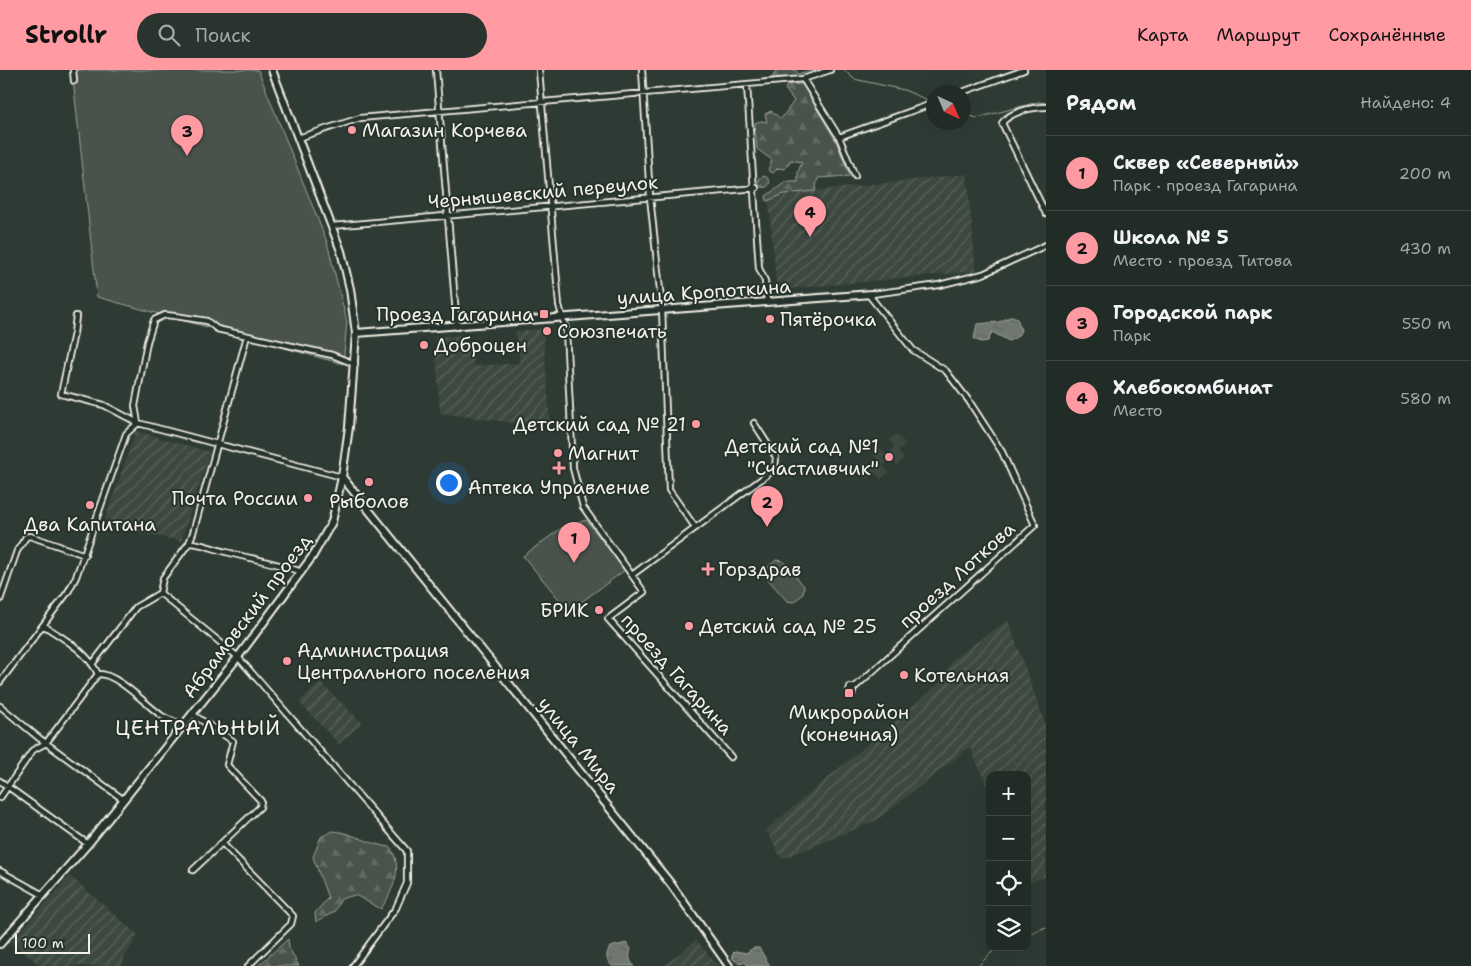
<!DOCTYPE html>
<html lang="ru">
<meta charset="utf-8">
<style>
body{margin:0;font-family:"Shantell Sans",sans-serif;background:#2a342f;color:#f1f3f6}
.controls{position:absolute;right:15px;bottom:15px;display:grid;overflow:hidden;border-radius:10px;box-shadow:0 5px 20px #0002}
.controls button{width:45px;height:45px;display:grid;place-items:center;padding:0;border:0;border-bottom:1px solid #3f4844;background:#222c27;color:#f1f3f6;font:25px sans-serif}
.compass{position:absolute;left:926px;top:15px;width:45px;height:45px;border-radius:50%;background:#222c27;box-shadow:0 5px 20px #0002;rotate:136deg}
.scale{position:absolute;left:15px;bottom:12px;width:75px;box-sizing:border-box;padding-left:5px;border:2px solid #f4f1e8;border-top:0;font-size:14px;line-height:18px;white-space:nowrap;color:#f4f1e8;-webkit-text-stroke:4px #26332d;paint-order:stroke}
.you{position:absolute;left:448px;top:412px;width:18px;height:18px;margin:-12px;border:4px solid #fff;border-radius:50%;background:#1a73e8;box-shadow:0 0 0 8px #1a73e833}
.badge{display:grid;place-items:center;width:32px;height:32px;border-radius:50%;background:#ff9aa2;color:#111;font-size:16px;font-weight:700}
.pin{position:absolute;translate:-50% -41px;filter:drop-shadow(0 1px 2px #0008)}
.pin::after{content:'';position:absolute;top:26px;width:18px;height:15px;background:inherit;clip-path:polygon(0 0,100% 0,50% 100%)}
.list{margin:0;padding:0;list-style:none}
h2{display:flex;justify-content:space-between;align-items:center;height:65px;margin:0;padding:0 20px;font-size:21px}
h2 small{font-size:16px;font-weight:400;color:#a2a7a7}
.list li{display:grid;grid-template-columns:32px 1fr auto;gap:15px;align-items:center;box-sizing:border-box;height:75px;padding:0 20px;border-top:1px solid #3f4844}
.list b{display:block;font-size:19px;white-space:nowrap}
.list p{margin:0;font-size:16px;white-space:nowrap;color:#a2a7a7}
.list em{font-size:16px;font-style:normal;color:#a2a7a7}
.icon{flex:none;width:28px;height:28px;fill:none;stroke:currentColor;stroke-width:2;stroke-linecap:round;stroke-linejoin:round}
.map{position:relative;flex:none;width:1046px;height:896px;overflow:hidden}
header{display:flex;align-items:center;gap:30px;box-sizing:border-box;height:70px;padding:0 25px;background:#ff9aa2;color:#111}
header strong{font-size:24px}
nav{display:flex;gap:28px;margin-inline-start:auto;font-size:18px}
.search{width:350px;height:45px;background:#2a342f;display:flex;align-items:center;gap:12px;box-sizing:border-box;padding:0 18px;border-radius:28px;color:#a2a7a7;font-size:19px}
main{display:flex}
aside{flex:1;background:#222c27}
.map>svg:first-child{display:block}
.built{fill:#3c4841}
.industrial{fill:url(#industrial-furrows)}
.forest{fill:url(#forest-firs);stroke:#9ea29a}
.park{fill:#48524c;stroke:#9ea29a}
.water{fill:url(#water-ripples);stroke:#a4a8a0}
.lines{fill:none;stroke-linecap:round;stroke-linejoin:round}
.stream{stroke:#a4a8a0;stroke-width:1}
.street-casing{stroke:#f4f1e8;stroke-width:8}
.secondary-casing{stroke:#f4f1e8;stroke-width:10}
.street{stroke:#26332d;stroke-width:4.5}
.secondary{stroke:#26332d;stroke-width:6}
.poi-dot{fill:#ff9aa2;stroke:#26332d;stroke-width:2}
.labels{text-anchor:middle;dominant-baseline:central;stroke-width:4;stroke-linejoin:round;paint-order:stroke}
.poi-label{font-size:19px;fill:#f4f1e8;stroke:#26332d;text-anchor:start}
.street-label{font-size:19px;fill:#f4f1e8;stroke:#26332d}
.quarter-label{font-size:21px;letter-spacing:1px;fill:#f4f1e8;stroke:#26332d}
</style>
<header>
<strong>Strollr</strong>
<div class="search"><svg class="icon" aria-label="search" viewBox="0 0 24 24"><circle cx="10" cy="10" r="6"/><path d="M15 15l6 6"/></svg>Поиск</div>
<nav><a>Карта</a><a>Маршрут</a><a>Сохранённые</a></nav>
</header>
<main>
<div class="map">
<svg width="1046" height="896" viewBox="0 0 1046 896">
<defs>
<pattern id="industrial-furrows" width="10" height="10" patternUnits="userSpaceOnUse" patternTransform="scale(1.25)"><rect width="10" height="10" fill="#3c4841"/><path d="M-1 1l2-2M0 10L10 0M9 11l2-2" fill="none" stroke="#59635c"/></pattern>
<pattern id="forest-firs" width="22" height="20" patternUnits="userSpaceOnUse" patternTransform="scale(1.25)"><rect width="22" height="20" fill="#48524c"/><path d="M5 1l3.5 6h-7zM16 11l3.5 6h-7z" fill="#636b66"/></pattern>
<pattern id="water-ripples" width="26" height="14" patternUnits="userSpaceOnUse" patternTransform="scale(1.25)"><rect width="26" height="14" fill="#6f7770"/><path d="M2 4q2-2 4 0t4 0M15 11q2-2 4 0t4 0" fill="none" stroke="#5c605b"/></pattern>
</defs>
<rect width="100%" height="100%" fill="#2e3b34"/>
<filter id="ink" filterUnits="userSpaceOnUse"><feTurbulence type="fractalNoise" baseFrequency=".02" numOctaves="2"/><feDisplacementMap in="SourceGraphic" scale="10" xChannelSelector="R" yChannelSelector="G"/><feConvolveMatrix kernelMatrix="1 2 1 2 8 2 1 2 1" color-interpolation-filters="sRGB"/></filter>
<g filter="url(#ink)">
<path class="built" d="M896,364L906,374L898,381L904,388L897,395L890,389L883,396L889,402L881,409L875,403L867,409L858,399L865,392L872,399L880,392L873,384L880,378L887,385L895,377L889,370Z"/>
<path class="industrial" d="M967,104L976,201L777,220L768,126Z
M543,259L550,352L514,353L440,343L435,267L465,265L473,281L474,296L520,293L515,261Z
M136,361L210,382L181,471L103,455Z
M1008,550L1046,656V806L1028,814L1027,811V705H990V723L970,677L877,750L782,789L766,760L939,614L953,589Z
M320,612L362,653L339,674L299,632Z
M70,806L138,865L124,888L122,896H41L11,872Z
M696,870L718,896H664Z"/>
<path class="forest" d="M776,0H796L798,4L811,0H826L800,8L772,9Z
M802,14L836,71L850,106L818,108L815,121L784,124L767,131L766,126L786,112H798V102L802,92L791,90L785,99L778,98L773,103L768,100L772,90L757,79L755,53L761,51L767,52L765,44L771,41L781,49L794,31L785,19L787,15Z
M758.5 112a5.5 5.5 0 1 1 11 0a5.5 5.5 0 1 1-11 0Z
M333,761C354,763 370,775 390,777C404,798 393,820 381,839L355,825L341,829L334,842L316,852L315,843L328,828L313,787L321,767Z
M288,869L289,878L299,896H258Z"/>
<path class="park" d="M72,0H258L327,172L347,252L343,294L97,227Z
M586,450L625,500L569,541L523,486L563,457Z
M776,490L783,491L804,516L803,524L794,532L787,531L766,507V499Z"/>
<path class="water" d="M1012,246L1017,248L1021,260L1018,266L1009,271L992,262L988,271L981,272L974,269L977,254L999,252Z
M627,873L631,879C629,886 629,891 634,896H612C606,889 605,886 610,877Z
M753,878H759L770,896H749L744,892L738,893L733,889L732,884L735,881L746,883Z"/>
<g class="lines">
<path class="stream" d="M844,0L854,9L904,20L930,31
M964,44L977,48L1038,32L1046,33
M1027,865L1046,857
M978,896L997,877"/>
<g class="street-casing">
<path id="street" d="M73,0L74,11
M436,0L457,257
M539,0L559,235L566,260L573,398L583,437L644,522L608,549L731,687
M642,0L650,127L662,239L669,420L695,457
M803,9L839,67L855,106
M747,15L759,198L765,211L767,232
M962,22L1024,0
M1046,37C1032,37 1010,42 1002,53L1046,144
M839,67L934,33
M298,68L360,48L803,9L830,0
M332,156L756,118
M872,224L939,215L983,204L1046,175
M76,246L74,263L61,324L104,335L138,353L342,407
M189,473C202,473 213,479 226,482C252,489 277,493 302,502
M632,505L775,399L776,387L754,353
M160,523L238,587L407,781V813L396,838L353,896
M0,530L17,481L26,467L30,466L85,485
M43,555C63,568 87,581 98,604
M93,593L136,537L160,523L163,508L189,473L193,463L247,266
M98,604C117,603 146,635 162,646C169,650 177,652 183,656
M0,612L68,522L76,507L126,364L138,353L135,336L147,272L154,250L165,245L175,246L207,251L217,259L332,285L355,294
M854,618L853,622L849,621L850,617L854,618L1035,455L1002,382L969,331L946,301L913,280L868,224
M0,636L39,668L124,730
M192,644L233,671L227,695L261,731L260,737L193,800
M0,711L88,774
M0,728L33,680L46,673L98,604
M222,773L293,846L291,854L248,896
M0,801L43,825"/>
</g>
<g class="secondary-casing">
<path id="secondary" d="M356,263L872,224
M342,407L670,813L729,896
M0,874L88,774L238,587L312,487L332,452L342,407L349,357L356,263L350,219L341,181L272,0"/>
</g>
<use href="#street" class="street"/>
<use href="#secondary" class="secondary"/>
</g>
</g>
<g class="poi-dot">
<circle cx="352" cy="60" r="5"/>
<rect x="539" y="239" width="10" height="10" rx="2.5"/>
<circle cx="770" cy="249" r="5"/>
<circle cx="547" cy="261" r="5"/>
<circle cx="424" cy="275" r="5"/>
<circle cx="696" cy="354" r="5"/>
<circle cx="558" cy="383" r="5"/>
<circle cx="889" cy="387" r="5"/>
<path d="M556.5 390.5h5v5h5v5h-5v5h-5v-5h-5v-5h5z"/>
<circle cx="369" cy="412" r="5"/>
<circle cx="308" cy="428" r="5"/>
<circle cx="90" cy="435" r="5"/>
<path d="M705.5 491.5h5v5h5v5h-5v5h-5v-5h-5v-5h5z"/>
<circle cx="599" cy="540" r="5"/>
<circle cx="689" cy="556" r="5"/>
<circle cx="287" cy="591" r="5"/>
<circle cx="904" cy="605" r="5"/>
<rect x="844" y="618" width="10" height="10" rx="2.5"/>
</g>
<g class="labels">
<g class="poi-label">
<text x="362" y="60">Магазин Корчева</text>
<text x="534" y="244" text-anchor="end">Проезд Гагарина</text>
<text x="780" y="249">Пятёрочка</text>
<text x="557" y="261">Союзпечать</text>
<text x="434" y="275">Доброцен</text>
<text x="686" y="354" text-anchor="end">Детский сад № 21</text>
<text x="879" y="376" text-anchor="end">Детский сад №1<tspan x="879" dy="22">"Счастливчик"</tspan></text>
<text x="568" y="383">Магнит</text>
<text x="559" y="417" text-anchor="middle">Аптека Управление</text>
<text x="298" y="428" text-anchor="end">Почта России</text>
<text x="369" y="431" text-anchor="middle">Рыболов</text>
<text x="90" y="454" text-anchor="middle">Два Капитана</text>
<text x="718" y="499">Горздрав</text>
<text x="589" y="540" text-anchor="end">БРИК</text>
<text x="699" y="556">Детский сад № 25</text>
<text x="297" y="580">Администрация<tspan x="297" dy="22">Центрального поселения</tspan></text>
<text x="914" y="605">Котельная</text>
<text x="849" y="642" text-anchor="middle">Микрорайон<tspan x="849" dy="22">(конечная)</tspan></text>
</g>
<g class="street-label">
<text transform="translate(543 122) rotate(-5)">Чернышевский переулок</text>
<text transform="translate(704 222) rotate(-4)">улица Кропоткина</text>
<text transform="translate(957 505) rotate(-42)">проезд Лоткова</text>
<text transform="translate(247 546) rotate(-53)">Абрамовский проезд</text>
<text transform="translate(677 604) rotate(48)">проезд Гагарина</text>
<text transform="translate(579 675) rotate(51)">улица Мира</text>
</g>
<g class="quarter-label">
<text x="198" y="658">ЦЕНТРАЛЬНЫЙ</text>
</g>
</g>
</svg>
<div class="controls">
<button>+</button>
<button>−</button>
<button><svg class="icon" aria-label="locate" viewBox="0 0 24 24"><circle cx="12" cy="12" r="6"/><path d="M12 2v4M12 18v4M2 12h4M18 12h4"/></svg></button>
<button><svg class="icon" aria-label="layers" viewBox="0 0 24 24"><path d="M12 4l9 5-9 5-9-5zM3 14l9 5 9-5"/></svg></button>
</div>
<svg class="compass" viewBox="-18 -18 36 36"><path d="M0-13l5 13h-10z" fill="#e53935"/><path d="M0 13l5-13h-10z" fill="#a2a7a7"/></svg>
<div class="scale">100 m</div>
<div class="you"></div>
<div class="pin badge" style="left:574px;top:493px">1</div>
<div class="pin badge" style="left:767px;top:457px">2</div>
<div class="pin badge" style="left:187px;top:86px">3</div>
<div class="pin badge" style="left:810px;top:167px">4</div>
</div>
<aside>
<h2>Рядом<small>Найдено: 4</small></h2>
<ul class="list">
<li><span class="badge">1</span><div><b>Сквер «Северный»</b><p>Парк · проезд Гагарина</p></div><em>200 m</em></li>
<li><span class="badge">2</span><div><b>Школа № 5</b><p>Место · проезд Титова</p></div><em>430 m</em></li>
<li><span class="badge">3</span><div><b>Городской парк</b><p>Парк</p></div><em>550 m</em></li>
<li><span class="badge">4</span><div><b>Хлебокомбинат</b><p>Место</p></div><em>580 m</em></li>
</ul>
</aside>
</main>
